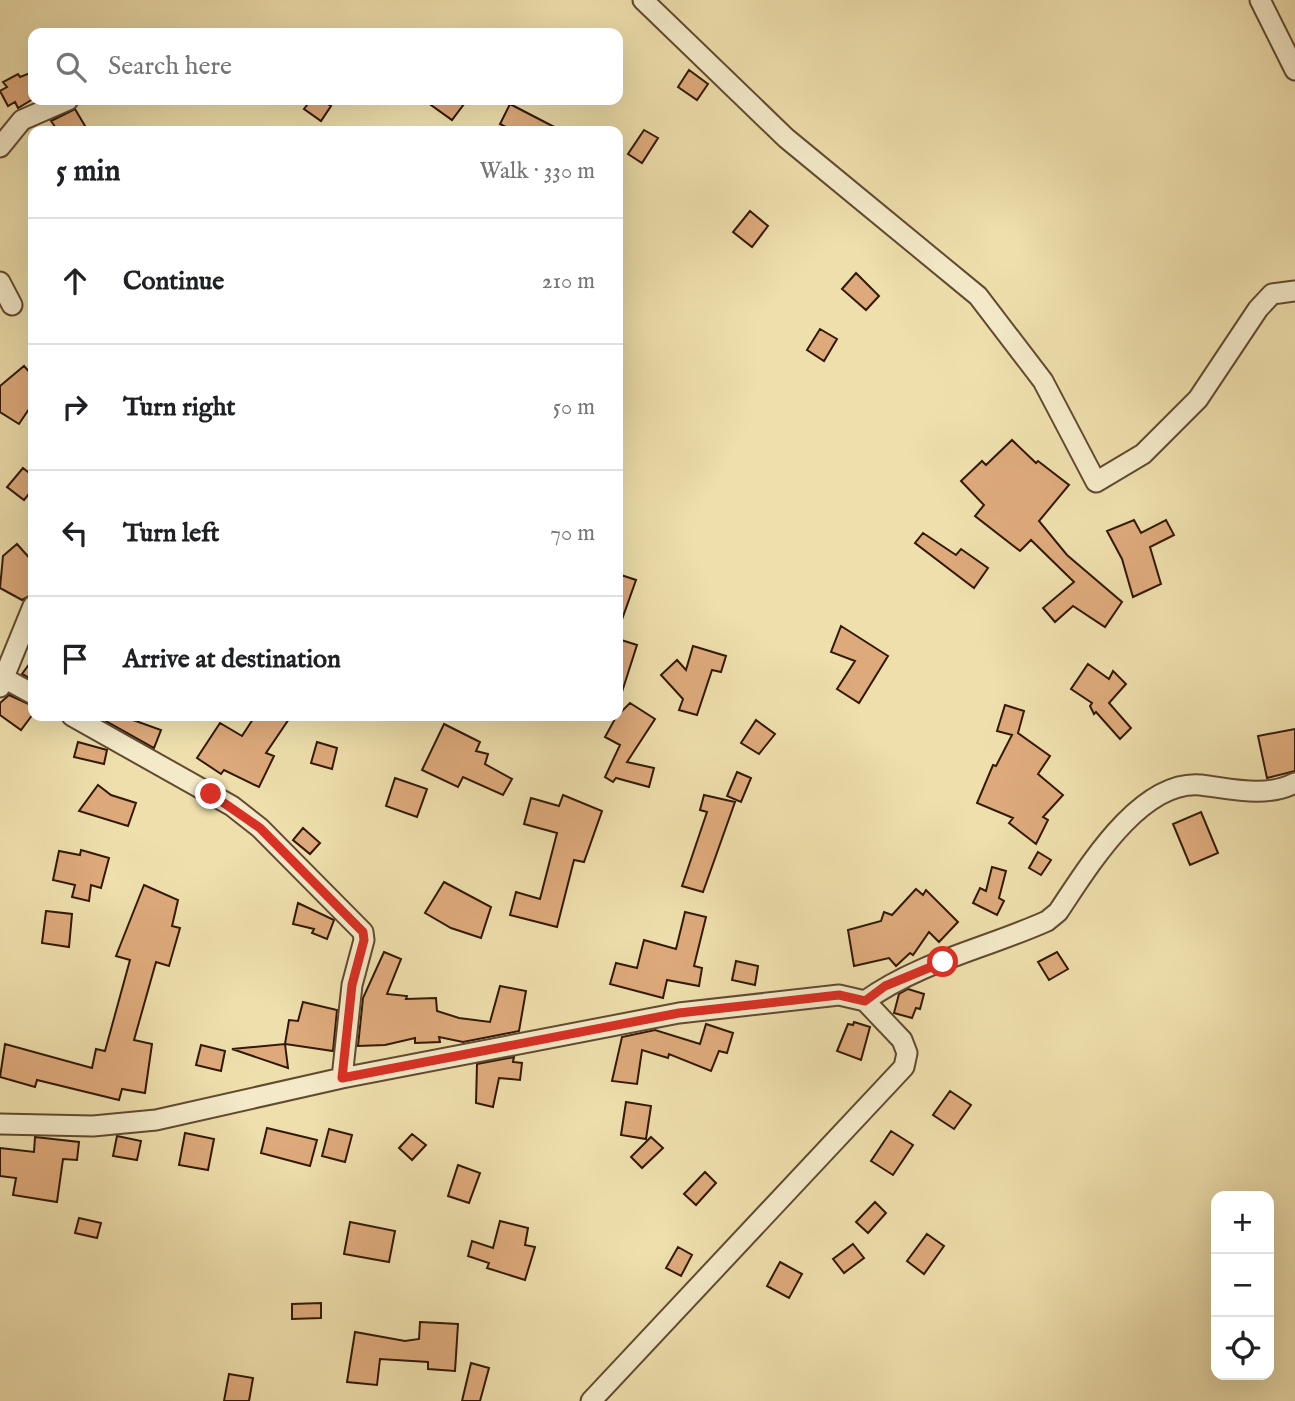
<!DOCTYPE html>
<meta charset="utf-8">
<style>
body{margin:0;font-family:"IM FELL English",serif;background:#f6f6f6;color:#202124}
.controls{position:absolute;right:21px;bottom:21px;display:grid;overflow:hidden;border-radius:14px;box-shadow:0 7px 28px #0002}
.controls button{width:63px;height:63px;display:grid;place-items:center;padding:0;border:0;border-bottom:2px solid #e0e0e0;background:#fff;color:#202124;font:35px sans-serif}
.stop{position:absolute;width:21px;height:21px;margin:-16px;border:5px solid #d93025;border-radius:50%;background:#fff}
.stop.end{background:#d93025;border-color:#fff;box-shadow:0 2px 7px #0008}
.list{margin:0;padding:0;list-style:none}
h2{display:flex;justify-content:space-between;align-items:center;height:91px;margin:0;padding:0 28px;font-size:30px}
h2 small{font-size:23px;font-weight:400;color:#757577}
.list li{display:grid;grid-template-columns:46px 1fr auto;gap:21px;align-items:center;box-sizing:border-box;height:126px;padding:0 28px;border-top:2px solid #e0e0e0}
.list b{display:block;font-size:26px;white-space:nowrap}
.list em{font-size:23px;font-style:normal;color:#757577}
.icon{flex:none;width:38px;height:38px;fill:none;stroke:currentColor;stroke-width:2;stroke-linecap:round;stroke-linejoin:round}
.map{position:relative;flex:none;width:1295px;height:1401px;overflow:hidden}
.search{position:absolute;background:#fff;box-shadow:0 7px 28px #0002;left:28px;top:28px;width:595px;height:77px;display:flex;align-items:center;gap:18px;box-sizing:border-box;padding:0 24px;border-radius:14px;color:#757577;font-size:26px}
.panel{position:absolute;background:#fff;box-shadow:0 7px 28px #0002;left:28px;top:126px;width:595px;height:595px;border-radius:14px}
.map>svg:first-child{display:block}
.building{fill:#deaa7b;stroke:#321907;stroke-width:2}
.lines{fill:none;stroke-linecap:round;stroke-linejoin:round}
.minor-casing{stroke:#614a30;stroke-width:23}
.minor{stroke:#f4eac9;stroke-width:19}
.route{stroke:#d93025;stroke-width:9}
</style>
<div class="map">
<svg width="1295" height="1401" viewBox="0 0 1295 1401">
<rect width="100%" height="100%" fill="#eedfac"/>
<filter id="stains"><feTurbulence type="fractalNoise" baseFrequency=".00286" numOctaves="4"/><feColorMatrix values="0 0 0 0 .2 0 0 0 0 .09 0 0 0 0 .02 0 0 0 .5 -.17"/></filter>
<radialGradient id="worn" r=".72"><stop offset=".6" stop-color="#630" stop-opacity="0"/><stop offset="1" stop-color="#630" stop-opacity=".3"/></radialGradient>
<path class="building" d="M689,70L708,84L697,100L678,87Z
M33,72V99L18,108L15,102L8,106L0,91L7,87L3,82L18,74L20,77Z
M311,100H321L331,106L321,121L304,109Z
M424,100H467L452,120Z
M510,104L562,131H514L500,124Z
M75,109L88,131H58L51,121Z
M644,130L658,138L642,163L628,154Z
M750,211L768,226L752,247L733,232Z
M856,273L879,296L866,310L842,289Z
M820,329L837,339L824,361L807,350Z
M24,366L33,376V403L19,424L0,412V386Z
M1012,440L1036,463L1038,461L1069,485L1039,521L1067,555L1122,602L1105,627L1073,606L1055,622L1043,608L1074,582L1031,540L1020,551L975,516L984,505L961,481L982,461L986,465Z
M23,468L33,476V489L24,500L7,487Z
M1134,520L1141,533L1166,520L1174,535L1150,547L1161,584L1133,597L1122,559L1107,531Z
M923,533L956,555L961,549L988,568L974,588L915,543Z
M17,544L33,562V594L22,600L0,588L3,556Z
M618,574L636,580L620,625L618,624Z
M841,626L888,656L859,703L837,689L855,661L831,652Z
M618,639L637,645L621,695L618,694Z
M693,646L726,656L721,672L712,670L697,715L679,710L683,699L661,675L677,660L686,670Z
M33,659V680L22,674Z
M1088,664L1109,679L1113,671L1126,684L1109,703L1131,728L1120,739L1096,712L1094,714L1090,706L1092,703L1071,689Z
M9,695L33,706V714L21,730L0,715V703Z
M630,703L655,719L627,762L654,768L649,787L616,778L613,782L605,777L620,745L605,737L616,717Z
M1005,705L1024,711L1018,733L1050,756L1038,774L1063,795L1043,817L1048,820L1036,844L1009,823L1013,818L977,803L993,765L996,766L1012,735L997,731Z
M97,716H122L161,730L154,748Z
M255,716H291L266,753L274,756L259,787L224,770L221,774L197,758L220,723L242,736Z
M756,720L775,734L759,754L741,743Z
M444,724L480,742L476,751L488,754L485,764L512,779L503,795L463,777L458,787L422,770Z
M1295,729V771L1267,778L1258,736Z
M78,742L107,750L104,764L74,757Z
M317,742L337,748L332,769L311,763Z
M737,772L751,778L741,802L727,796Z
M395,778L427,789L417,817L386,806Z
M98,785L111,795L136,803L128,826L79,811Z
M563,795L602,811L584,862L574,860L557,927L510,915L516,892L540,899L557,833L524,824L531,798L559,806Z
M704,795L735,802L703,892L682,886L707,812L700,810Z
M1201,812L1218,853L1190,865L1173,824Z
M303,828L320,843L310,854L293,840Z
M81,850L109,858L101,888L91,885L89,901L72,897L75,885L53,880L59,851L80,855Z
M1038,852L1051,860L1041,875L1029,868Z
M992,867L1006,871L999,898L1004,901L997,915L973,903L980,888L986,891Z
M444,882L491,907L481,938L451,928L425,913Z
M144,885L178,900L172,926L180,928L169,966L156,962L134,1040L152,1044L145,1093L122,1089L119,1100L37,1080L35,1087L0,1077L5,1044L92,1068L96,1049L105,1051L130,960L116,956Z
M916,889L923,895L926,890L958,922L939,942L929,932L913,955L910,953L896,966L889,958L854,966L848,930L881,921L884,912L892,915Z
M298,903L334,920L327,939L312,933L314,929L293,924Z
M46,911L72,914L69,947L42,943Z
M685,912L706,917L694,966L702,968L699,986L667,980L663,998L610,984L616,963L637,968L644,940L676,949Z
M384,952L401,959L387,994L407,996L406,999L436,998L437,1011L459,1018L490,1022L500,986L526,991L519,1031L463,1042L439,1037L440,1042L415,1043V1038L385,1045L358,1046L363,998Z
M1057,952L1068,969L1049,980L1038,962Z
M736,961L758,966L755,985L732,980Z
M908,989L924,994L920,1009L916,1008L912,1018L894,1013L899,994Z
M303,1002L337,1010L333,1051L285,1044L289,1020L298,1021Z
M854,1022L870,1027L861,1060L837,1051L848,1024L853,1025Z
M706,1024L733,1033L727,1053L719,1051L711,1071L669,1054L668,1058L642,1050L637,1084L612,1081L622,1037L655,1030L700,1044Z
M285,1044L288,1068L232,1049Z
M201,1045L225,1051L221,1071L196,1065Z
M514,1057L513,1062L522,1063L520,1080L499,1078L493,1107L476,1103L477,1064Z
M950,1091L971,1105L954,1129L933,1115Z
M626,1102L651,1106L646,1139L621,1135Z
M267,1128L317,1140L310,1166L261,1153Z
M329,1129L352,1135L345,1162L322,1156Z
M891,1131L913,1145L893,1175L871,1161Z
M185,1133L214,1139L208,1170L179,1165Z
M412,1134L426,1145L412,1160L399,1148Z
M117,1136L141,1141L137,1160L113,1156Z
M35,1137L79,1142L77,1160L63,1159L57,1202L13,1195L16,1178L0,1176V1148L34,1152Z
M651,1137L663,1148L642,1168L631,1157Z
M458,1165L480,1173L469,1203L448,1196Z
M705,1172L716,1183L696,1205L684,1194Z
M875,1202L886,1213L868,1233L856,1222Z
M79,1218L101,1223L97,1238L75,1233Z
M500,1221L528,1228L525,1245L535,1247L525,1280L487,1268L489,1263L468,1256L472,1241L493,1248Z
M350,1222L395,1231L389,1262L344,1254Z
M927,1234L944,1246L924,1274L907,1261Z
M853,1244L864,1258L844,1273L833,1259Z
M678,1247L692,1255L681,1276L666,1268Z
M780,1262L802,1274L789,1298L767,1286Z
M321,1303V1318L292,1319V1304Z
M420,1322L458,1324L455,1371L428,1369V1362L380,1359L377,1385L347,1382L355,1332L405,1341L419,1339Z
M471,1363L489,1368L480,1401H462Z
M229,1374L253,1378L249,1401H224Z"/>
<g class="lines">
<g class="minor-casing">
<path id="minor" d="M643,0L786,138L978,296L1043,381L1096,482L1143,454L1198,399L1258,309L1272,294L1295,291
M1260,0L1295,70
M0,147L22,120L68,100
M0,282L12,305
M4,678L33,694
M0,687L33,606
M72,716L232,806L260,828L363,932L364,940L352,985L342,1078
M865,1001C919,962 987,948 1047,921L1058,912C1087,869 1140,779 1201,785C1233,789 1265,798 1295,783
M0,1124L93,1126L156,1120L342,1078L679,1013L839,995L865,1001L902,1040L907,1053L904,1067L591,1401"/>
</g>
<use href="#minor" class="minor"/>
</g>
<g class="lines">
<path class="route" d="M211,794L260,828L363,932L364,940L352,985L342,1078L679,1013L839,995L865,1001L885,986L943,962"/>
</g>
<rect width="100%" height="100%" filter="url(#stains)"/>
<rect width="100%" height="100%" fill="url(#worn)"/>
</svg>
<div class="controls">
<button>+</button>
<button>−</button>
<button><svg class="icon" aria-label="locate" viewBox="0 0 24 24"><circle cx="12" cy="12" r="6"/><path d="M12 2v4M12 18v4M2 12h4M18 12h4"/></svg></button>
</div>
<div class="stop" style="left:943px;top:962px"></div>
<div class="stop end" style="left:211px;top:794px"></div>
<div class="search"><svg class="icon" aria-label="search" viewBox="0 0 24 24"><circle cx="10" cy="10" r="6"/><path d="M15 15l6 6"/></svg>Search here</div>
<section class="panel">
<h2>5 min<small>Walk · 330 m</small></h2>
<ul class="list">
<li><svg class="icon" aria-label="ahead" viewBox="0 0 24 24"><path d="M12 20V5M6 11l6-6 6 6"/></svg><div><b>Continue</b></div><em>210 m</em></li>
<li><svg class="icon" aria-label="right" viewBox="0 0 24 24"><path d="M7 20v-9h11M14 6l5 5-5 5"/></svg><div><b>Turn right</b></div><em>50 m</em></li>
<li><svg class="icon" aria-label="left" viewBox="0 0 24 24"><path d="M17 20v-9H6M10 6l-5 5 5 5"/></svg><div><b>Turn left</b></div><em>70 m</em></li>
<li><svg class="icon" aria-label="arrive" viewBox="0 0 24 24"><path d="M6 21V4h12l-3 4 3 4H6"/></svg><div><b>Arrive at destination</b></div></li>
</ul>
</section>
</div>
